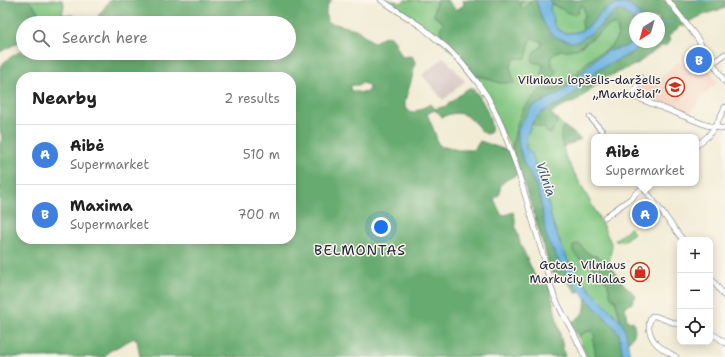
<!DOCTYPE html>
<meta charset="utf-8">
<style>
body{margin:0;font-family:"Shantell Sans",sans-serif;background:#f2f2f2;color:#222}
.controls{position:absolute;right:12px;bottom:12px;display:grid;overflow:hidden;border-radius:8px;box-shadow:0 2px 10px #0003}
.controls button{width:36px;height:36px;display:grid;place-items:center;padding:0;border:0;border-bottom:1px solid #e0e0e0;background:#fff;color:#222;font:20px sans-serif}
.compass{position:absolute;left:629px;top:12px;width:36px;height:36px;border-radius:50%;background:#fff;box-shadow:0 2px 10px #0003;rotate:217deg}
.you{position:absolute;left:381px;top:227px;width:14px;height:14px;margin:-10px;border:3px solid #fff;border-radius:50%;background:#1a73e8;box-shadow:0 0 0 6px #1a73e833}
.badge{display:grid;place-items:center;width:26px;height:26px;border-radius:50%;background:#db2777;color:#fff;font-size:13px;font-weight:700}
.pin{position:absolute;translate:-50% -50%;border:2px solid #fff;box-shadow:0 1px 4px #0006}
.popup{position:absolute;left:591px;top:134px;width:108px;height:52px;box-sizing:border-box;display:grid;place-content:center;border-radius:8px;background:#fff;filter:drop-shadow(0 1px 3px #0005);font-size:13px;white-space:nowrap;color:#767676}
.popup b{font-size:15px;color:#222}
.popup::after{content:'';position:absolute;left:50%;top:100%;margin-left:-8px;border:8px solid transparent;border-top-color:#fff}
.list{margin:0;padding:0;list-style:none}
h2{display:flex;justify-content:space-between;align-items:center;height:52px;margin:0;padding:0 16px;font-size:17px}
h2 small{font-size:13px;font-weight:400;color:#767676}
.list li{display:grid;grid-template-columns:26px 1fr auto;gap:12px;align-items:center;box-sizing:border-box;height:60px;padding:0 16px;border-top:1px solid #e0e0e0}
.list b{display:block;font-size:15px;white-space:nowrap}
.list p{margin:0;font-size:13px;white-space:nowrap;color:#767676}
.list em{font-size:13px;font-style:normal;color:#767676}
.icon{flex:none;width:22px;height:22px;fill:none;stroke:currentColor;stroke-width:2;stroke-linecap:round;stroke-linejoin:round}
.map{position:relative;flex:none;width:725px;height:357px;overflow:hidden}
.search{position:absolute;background:#fff;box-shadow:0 2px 10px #0003;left:16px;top:16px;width:280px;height:44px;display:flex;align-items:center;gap:10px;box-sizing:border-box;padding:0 14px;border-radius:22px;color:#767676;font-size:15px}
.panel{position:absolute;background:#fff;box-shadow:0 2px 10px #0003;left:16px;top:72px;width:280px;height:172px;border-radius:16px}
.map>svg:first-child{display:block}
.built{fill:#f5d3c2}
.industrial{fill:#d1c0bd}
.green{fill:#81c681;stroke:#52745e}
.forest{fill:#68ab6f;stroke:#456655;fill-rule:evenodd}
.water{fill:#69b2e1;stroke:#466a8e}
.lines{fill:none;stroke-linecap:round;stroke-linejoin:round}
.stream{stroke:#69b2e1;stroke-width:1}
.minor-casing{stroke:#6b6971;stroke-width:6}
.minor{stroke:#fff;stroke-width:5}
.labels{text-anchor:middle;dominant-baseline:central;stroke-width:3;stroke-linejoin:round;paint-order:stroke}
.poi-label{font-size:12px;fill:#22223b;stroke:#fbf7ec;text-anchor:end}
.water-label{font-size:13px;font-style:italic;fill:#3b5475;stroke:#fbf7ec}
.quarter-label{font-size:14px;letter-spacing:1px;fill:#22223b;stroke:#fbf7ec}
</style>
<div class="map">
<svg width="725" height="357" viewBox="0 0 725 357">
<rect width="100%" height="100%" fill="#fbf7ec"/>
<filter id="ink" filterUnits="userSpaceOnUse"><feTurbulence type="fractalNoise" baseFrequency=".025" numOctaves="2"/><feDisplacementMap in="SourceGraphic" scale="8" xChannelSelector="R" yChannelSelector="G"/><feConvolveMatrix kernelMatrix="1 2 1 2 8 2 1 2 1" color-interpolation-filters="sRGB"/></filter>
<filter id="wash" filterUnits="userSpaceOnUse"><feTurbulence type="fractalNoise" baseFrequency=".012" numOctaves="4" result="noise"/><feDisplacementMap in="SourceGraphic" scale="16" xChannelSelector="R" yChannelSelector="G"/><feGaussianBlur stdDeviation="0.9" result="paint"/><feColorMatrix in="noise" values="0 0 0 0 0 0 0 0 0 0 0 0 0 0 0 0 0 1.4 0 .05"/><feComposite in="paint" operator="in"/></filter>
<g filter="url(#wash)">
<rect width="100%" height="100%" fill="#f2ecd5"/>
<path class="built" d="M678,62L696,71L701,68L706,64L718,82L708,90L689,114L636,94L642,78L654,84Z"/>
<path class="industrial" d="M444,57L465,81L443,100L422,75Z"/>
<path class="green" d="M28,0H62L64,4L62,15L53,19L49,23H38C41,11 35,8 28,0Z
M385,0C387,0 389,0 392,0C398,1 399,6 405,0H435L436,1L434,16L443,22L444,43Z
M524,0H531C529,4 527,9 521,9L520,4Z
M551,3L557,7L562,9L565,12L577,14L580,6H583L585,16L582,20L583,30C573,33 560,36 554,25C553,22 553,19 552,15C552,13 551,12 550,10Z
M610,25H614L618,29V34L616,39L612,45L605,51L595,56L588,61L568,82L552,90L546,89L540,90L524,108L517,124L512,149L475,76L484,77L499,83L515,58H526L530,40L532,38L542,42L541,47L534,52L543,64V67L552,66L551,57L560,50L567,51L571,49H578Z
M557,119L564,126L562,128V141L565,156L598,216L612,245L609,263L596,256L593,257L585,251L580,244L577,254L578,257L587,262L593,268L601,270L603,272L605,280L608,284L609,290L615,300L621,321L592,292L578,275L568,261L561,245L551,218L547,197L540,176L536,168L532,153L528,151L526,148V137L532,124C541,126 556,134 557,119Z
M630,228L634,233L622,242L620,240L617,242L615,240Z
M592,330L595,337L596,357H587L578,337L585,332Z"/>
<path class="forest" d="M0,0H28C35,8 41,11 38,23H23V40L0,52Z
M110,0H332C324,8 326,12 327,22L356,29L373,42C382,41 380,33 393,38L402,57L412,56L415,62L412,78L405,101V108L412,113L431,104L435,109L446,106L467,89L471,88C481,94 493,120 491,132L487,134C481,132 479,128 475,123C464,112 456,111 442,117L439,113L434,110L427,114C430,121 437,136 437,142L442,147H449L457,150H474L480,141L509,151L518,174C508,179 498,182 500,194L494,199L502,216L513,212L515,218V224L520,243L535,276L539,279L548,280L565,357H140L137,340L134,338L108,352L105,357H0V145L2,137L0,129V67C6,59 14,55 23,50V53H235V56L238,57L241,60L247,59L249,53H289V23H220V19H217L213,23H49C61,9 77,16 91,22H94ZM21,77H291V169H296L291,176V239H21ZM362,83C367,84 368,85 369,89C365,96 358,91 351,91L350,87L351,85H360Z
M437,0H447L456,10L464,5L463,0H524L520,4L522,9L527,6L531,0H536L542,20L559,39L570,42L578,41L599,28L611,15L617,11H621L627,14L631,18L635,24V38L633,41L625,47L608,51L564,90L554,96L532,107L518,139L519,146L522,159L537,188L540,198L546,236L562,267L571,280L574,282L580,291L578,292H576L564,278L560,275L552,273L550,270L549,264L532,208L512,149L517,124L524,108L540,90L546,89L553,90L568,82L588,61L595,56L605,51L612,45L616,39L618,34V29L614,25H610L577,49H571L567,51L560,50L551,57L552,66L556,69L554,77L551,79L546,77L541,73L543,67L542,64L532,62C532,53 534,52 541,47L542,42L532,38L530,40L526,58H515L510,66L514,83H499L484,77L475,76L444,43L440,30L443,22L434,16L435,8Z
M550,0H665L685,26H680L668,37L671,40L668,44L664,46H661L637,64L605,78L575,102L566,104L553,112H550L557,119L556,125L554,127L551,134L547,133L544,128L532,124L535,119L542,112L566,100L579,89L597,70L601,68C615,61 634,55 644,42H659V18H642C630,0 618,0 601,12C595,18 591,26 583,30L582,20L585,16L583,6H580L577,14L575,15L565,12L562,9L557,7L551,3Z
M670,0H725V8C712,12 700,15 688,23Z
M564,126L581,139L563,147C561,139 559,132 564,126Z
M580,244L585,251L593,256H596L609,263L621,281L636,296L631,304L625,306L627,320L630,322L633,321C636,332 636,335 627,343L625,331L621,321L615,300L611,297L609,290L608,284L605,280L603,272L601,270C594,270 592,264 587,262C586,261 584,261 583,261C578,259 574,253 572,249L574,245L576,244Z
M587,298L599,312L612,324L619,334L623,357H596L593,340L595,337L592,331L585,332L578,337L570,324C576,320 583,315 585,308C586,304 584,302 587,298Z"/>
<path class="water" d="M536,0H550C552,4 550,5 550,9C550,11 551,12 552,14C553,18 553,22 555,26C558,30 561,32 565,33C572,34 580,32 586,28C592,25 596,18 601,13C617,0 630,0 642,18H635V24C620,1 613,13 599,27C594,33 585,36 578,41C574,43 571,42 566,40C562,39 558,39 554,36C543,28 540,12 536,0Z
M635,38V42H644L637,49L624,57L597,70L579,89L566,100L542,112L532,122L526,137V148L528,151L532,153L536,168L540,176L547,197L551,218L561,245L568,261L578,275L592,292L621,321C627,332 628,345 630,357H623L619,334L612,324L599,312L580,291L574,282L571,280L562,267L550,245L546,236L540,198L537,188L522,159L519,146L518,139V131L521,123L532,107L554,96L564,90L574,82L595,59L602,55L608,51L625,47L633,41Z"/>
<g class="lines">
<path class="stream" d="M686,10C697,0 702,1 715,0
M659,25L668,22H673"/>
</g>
</g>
<g filter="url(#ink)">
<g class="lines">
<g class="minor-casing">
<path id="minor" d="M381,0L422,27L448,49L461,62L478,83L487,96L493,107L502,127L516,165L544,258L550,284L554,296L563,314L574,334L585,357
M668,0L697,38L725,82
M713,63L725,54
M634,93L640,77
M631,97L634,98L635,97L706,125L725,129
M590,117L607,137
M696,146L708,136L715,127L725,107
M640,183L683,240
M605,217L633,197L635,194L649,183
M710,277L725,297
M710,333L719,338L725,343
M676,357C663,349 651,344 649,328C649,324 649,320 652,316H655L680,325"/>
</g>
<use href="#minor" class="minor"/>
</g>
</g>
<defs>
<g id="school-ring" transform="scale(1)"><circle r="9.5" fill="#fbf7ec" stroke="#c8321e" stroke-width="1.5"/><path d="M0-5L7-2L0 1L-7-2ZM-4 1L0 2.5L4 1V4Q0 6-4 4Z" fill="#c8321e"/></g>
<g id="shop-ring" transform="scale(1)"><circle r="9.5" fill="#fbf7ec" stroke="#c8321e" stroke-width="1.5"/><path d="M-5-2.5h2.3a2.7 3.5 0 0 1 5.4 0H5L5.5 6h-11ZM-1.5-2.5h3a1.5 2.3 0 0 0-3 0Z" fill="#c8321e"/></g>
</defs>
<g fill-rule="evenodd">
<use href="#school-ring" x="675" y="87"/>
<use href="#shop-ring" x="640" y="272"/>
</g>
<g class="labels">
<g class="poi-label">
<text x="661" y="80">Vilniaus lopšelis-darželis<tspan x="661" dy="14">„Markučiai“</tspan></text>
<text x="626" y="265">Gotas, Vilniaus<tspan x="626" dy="14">Markučių filialas</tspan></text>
</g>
<g class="water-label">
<text transform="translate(546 179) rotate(71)">Vilnia</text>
</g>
<g class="quarter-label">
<text x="360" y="250">BELMONTAS</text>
</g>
</g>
</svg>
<div class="controls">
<button>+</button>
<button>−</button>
<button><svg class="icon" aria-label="locate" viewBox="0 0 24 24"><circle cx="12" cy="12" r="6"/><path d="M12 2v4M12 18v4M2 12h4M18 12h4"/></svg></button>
</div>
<svg class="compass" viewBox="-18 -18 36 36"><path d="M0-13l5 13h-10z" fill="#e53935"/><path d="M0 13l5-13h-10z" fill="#767676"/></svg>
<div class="you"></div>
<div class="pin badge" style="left:645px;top:214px;background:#3f7fe0">A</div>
<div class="popup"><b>Aibė</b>Supermarket</div>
<div class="pin badge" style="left:699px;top:60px;background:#3f7fe0">B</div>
<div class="search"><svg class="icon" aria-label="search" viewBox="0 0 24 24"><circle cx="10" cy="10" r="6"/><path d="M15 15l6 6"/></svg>Search here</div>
<section class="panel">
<h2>Nearby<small>2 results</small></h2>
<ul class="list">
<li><span class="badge" style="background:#3f7fe0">A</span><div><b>Aibė</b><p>Supermarket</p></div><em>510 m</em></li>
<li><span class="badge" style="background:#3f7fe0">B</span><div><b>Maxima</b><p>Supermarket</p></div><em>700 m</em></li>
</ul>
</section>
</div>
